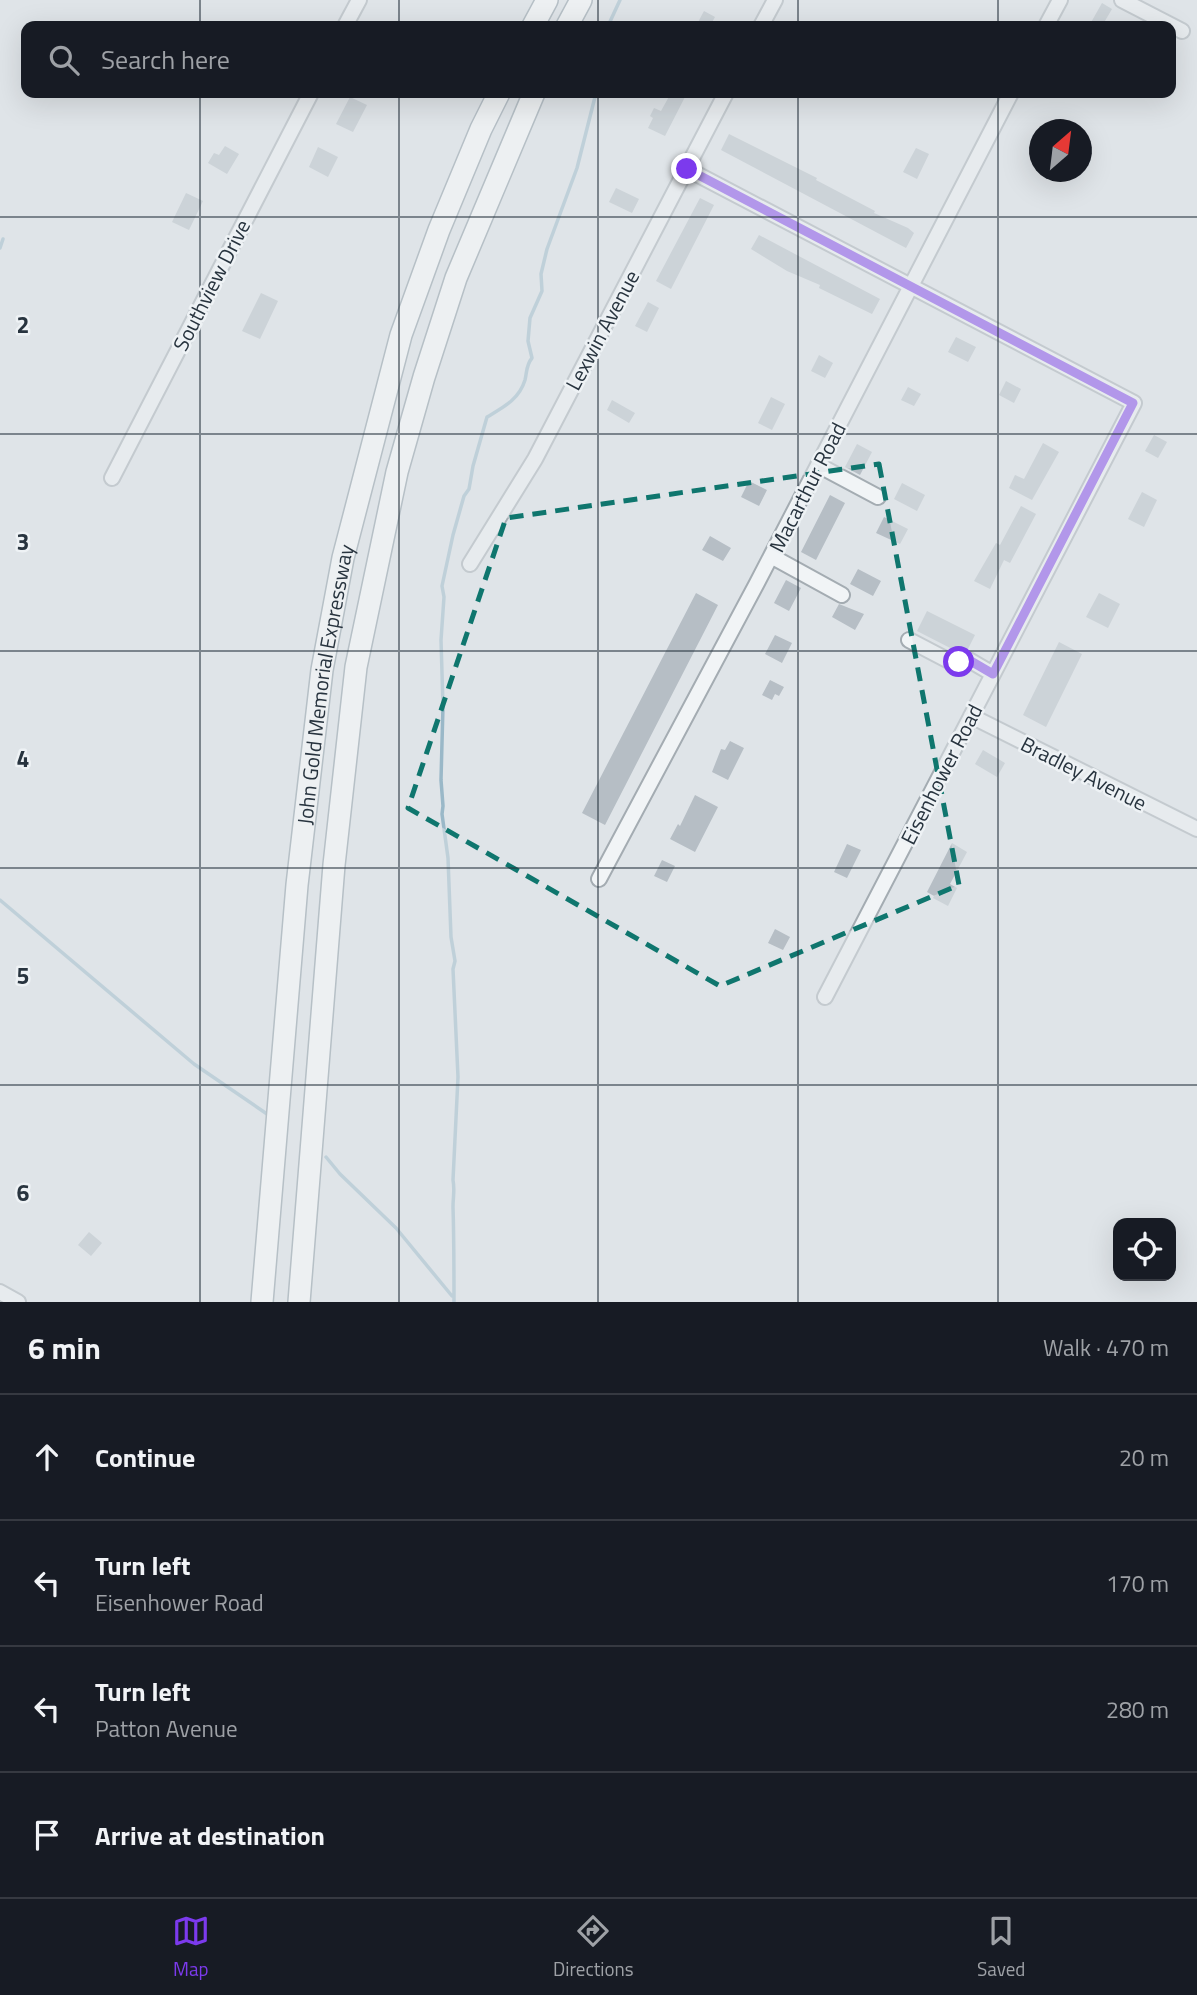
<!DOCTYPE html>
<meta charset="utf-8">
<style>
body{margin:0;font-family:"Titillium Web",sans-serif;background:#242831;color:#f1f3f6}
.controls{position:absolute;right:21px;bottom:21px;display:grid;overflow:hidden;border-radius:14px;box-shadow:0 7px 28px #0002}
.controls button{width:63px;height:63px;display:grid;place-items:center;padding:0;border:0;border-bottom:2px solid #363941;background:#171b24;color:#f1f3f6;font:35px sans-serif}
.compass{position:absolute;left:1029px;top:119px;width:63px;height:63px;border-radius:50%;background:#171b24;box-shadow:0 7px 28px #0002;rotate:28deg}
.stop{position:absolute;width:21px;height:21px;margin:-16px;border:5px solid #7c3aed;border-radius:50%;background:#fff}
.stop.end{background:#7c3aed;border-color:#fff;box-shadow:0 2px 7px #0008}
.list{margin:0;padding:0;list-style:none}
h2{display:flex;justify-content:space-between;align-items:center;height:91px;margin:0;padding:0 28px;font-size:30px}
h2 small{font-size:23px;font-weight:400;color:#9ea1a6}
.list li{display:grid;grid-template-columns:46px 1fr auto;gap:21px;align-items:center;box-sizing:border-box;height:126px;padding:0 28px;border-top:2px solid #363941}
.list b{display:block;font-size:26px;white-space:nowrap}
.list p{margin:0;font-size:23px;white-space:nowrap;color:#9ea1a6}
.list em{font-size:23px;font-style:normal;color:#9ea1a6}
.icon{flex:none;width:38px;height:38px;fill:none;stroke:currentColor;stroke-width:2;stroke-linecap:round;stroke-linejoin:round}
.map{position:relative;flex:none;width:1197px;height:1302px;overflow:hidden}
.search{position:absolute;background:#171b24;box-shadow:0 7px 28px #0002;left:21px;right:21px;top:21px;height:77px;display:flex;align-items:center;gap:18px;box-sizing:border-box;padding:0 24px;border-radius:14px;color:#9ea1a6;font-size:26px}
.sheet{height:595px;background:#171b24}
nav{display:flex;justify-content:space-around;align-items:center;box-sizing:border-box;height:98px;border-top:2px solid #363941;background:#171b24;font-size:19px;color:#9ea1a6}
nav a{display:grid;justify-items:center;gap:4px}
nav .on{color:#7c3aed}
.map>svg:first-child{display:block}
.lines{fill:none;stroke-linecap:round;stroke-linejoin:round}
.stream{stroke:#9ab8c8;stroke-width:3.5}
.building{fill:#b6bec5}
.minor-casing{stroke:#a4acb2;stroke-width:18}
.highway-casing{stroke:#86949e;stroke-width:24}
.minor{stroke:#f1f4f6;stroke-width:14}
.highway{stroke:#fff;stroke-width:21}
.route{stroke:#7c3aed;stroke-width:9}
.marked{fill:none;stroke:#0f766e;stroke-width:5;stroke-dasharray:14 9;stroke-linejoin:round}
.grid{fill:none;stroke:#28343f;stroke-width:2;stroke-opacity:0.55}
.labels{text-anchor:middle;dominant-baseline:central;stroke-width:5;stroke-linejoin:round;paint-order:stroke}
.street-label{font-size:21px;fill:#28343f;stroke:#eef2f5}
.grid-label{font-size:23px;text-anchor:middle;font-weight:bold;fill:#28343f;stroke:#eef2f5;stroke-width:5;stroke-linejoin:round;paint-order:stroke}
</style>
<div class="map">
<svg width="1197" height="1302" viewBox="0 0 1197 1302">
<rect width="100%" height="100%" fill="#dfe4e8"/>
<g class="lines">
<path class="stream" d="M608,26L620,0
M0,248L3,239
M0,900L194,1064L267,1114
M326,1157L340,1174L396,1228L452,1296
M454,1302C454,1270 454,1239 453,1207C453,1197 455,1190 453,1180L458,1077L453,969L455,961L451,937L448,858L442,814L443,806L441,780L443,706L441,640L444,597L442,586L453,535L464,496L469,489L473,466L487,417C502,408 519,400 525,380C527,372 526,365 532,358L528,341L530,318L542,291L541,274L547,249L577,168L596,93"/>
</g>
<path class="building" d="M1102,3L1112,9L1102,26H1089Z
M704,11L715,17L710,26H696Z
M671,93L686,95L665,136L648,128L653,118L650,116L654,108L661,111Z
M350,97L367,105L353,132L336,124Z
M729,134L817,178L816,180L875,211L874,213L908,228L914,233L906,248L721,150Z
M225,146L239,154L227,174L208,163L214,153L219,155Z
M318,147L338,157L328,177L309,167Z
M916,148L929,154L917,179L903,172Z
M616,188L639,199L632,213L609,202Z
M186,193L203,201L189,230L172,222Z
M700,198L714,205L671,289L656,281Z
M759,235L880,299L872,314L819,288L820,285L787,271L751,249Z
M261,293L278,301L260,339L242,331Z
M648,302L659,308L647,332L635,326Z
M956,337L976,347L968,362L948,352Z
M819,355L833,363L825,378L811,371Z
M1006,381L1021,389L1014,403L999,395Z
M908,387L921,394L914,406L901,400Z
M771,397L785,404L772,430L758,423Z
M612,400L635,413L629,423L607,410Z
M1154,435L1167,442L1158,458L1145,451Z
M1043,443L1059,452L1032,500L1009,488L1015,475L1024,479Z
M857,444L872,452L860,475L845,467Z
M749,481L767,490L759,506L741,497Z
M902,483L925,495L917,511L894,499Z
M1142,492L1157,500L1144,527L1128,519Z
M830,495L845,503L816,560L801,552Z
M1021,506L1036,514L1010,563L1004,560L990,589L974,581L996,543L1000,545Z
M884,517L908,529L900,544L876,533Z
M710,536L731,548L723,561L702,550Z
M858,569L881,581L873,596L850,584Z
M786,580L801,588L789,611L774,603Z
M696,593L718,605L605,825L582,813Z
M1099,593L1120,604L1108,628L1086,617Z
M839,604L864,614L855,630L832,617Z
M927,611L975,635L967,651L958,652L917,631Z
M775,635L792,643L782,663L765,654Z
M1059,642L1082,654L1046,727L1023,715Z
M770,680L784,687L779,696L775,694L772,700L762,695Z
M730,741L744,748L728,780L712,772L721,749L725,750Z
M983,750L1005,763L997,777L975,764Z
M695,795L718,807L695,852L670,839L678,824L680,826Z
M952,843L967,852L950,884L957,888L948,906L933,898L934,896L927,892Z
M847,844L861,850L847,878L834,872Z
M662,860L675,866L667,882L654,876Z
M775,929L790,937L783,950L768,943Z
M89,1232L102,1243L91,1256L78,1245Z"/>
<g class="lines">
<g class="minor-casing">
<path id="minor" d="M1122,0L1182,31
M345,26L359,0
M761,26L775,0
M1046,26L1060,0
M687,169L1134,403L825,997
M818,465L878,497
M112,478L311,93
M771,556L842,595
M470,564L535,459L726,93
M909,640L953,663L969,660L993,674
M971,716L1197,829
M599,879L757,583L1011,93
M0,1292L18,1302"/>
</g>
<g class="highway-casing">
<g id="highway">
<path d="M533,26L547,0"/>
<path d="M567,26L581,0"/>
<path id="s1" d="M262,1302L297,885L322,670L343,558L401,335L439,230L481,129L499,93"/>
<path d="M299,1302L334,865L356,667L397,472L424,377L456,278L534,93"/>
</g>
</g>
<use href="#minor" class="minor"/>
<use href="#highway" class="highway"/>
</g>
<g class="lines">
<path class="route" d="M687,169L1133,403L993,674L969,660L959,662"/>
</g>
<path d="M0 0H1197V1302H0ZM879,464L959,885L720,986L408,808L506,518Z" fill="#dfe4e8" fill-opacity=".55" fill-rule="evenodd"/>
<path class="marked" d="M879,464L959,885L720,986L408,808L506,518Z"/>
<path class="grid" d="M200,0V26M399,0V26M598,0V26M798,0V26M998,0V26M200,93V1302M399,93V1302M598,93V1302M798,93V1302M998,93V1302M0,217H1197M0,434H1197M0,651H1197M0,868H1197M0,1085H1197"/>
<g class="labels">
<g class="street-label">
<text transform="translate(211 285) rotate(-63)">Southview Drive</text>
<text transform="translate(602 330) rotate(-62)">Lexwin Avenue</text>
<text transform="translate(807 487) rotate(-63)">Macarthur Road</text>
<text stroke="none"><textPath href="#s1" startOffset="621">John Gold Memorial Expressway</textPath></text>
<text transform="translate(1084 773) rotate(27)">Bradley Avenue</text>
<text transform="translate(941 774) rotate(-63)">Eisenhower Road</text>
</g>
</g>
<g class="grid-label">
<text x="23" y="333">2</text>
<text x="23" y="550">3</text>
<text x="23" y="767">4</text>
<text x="23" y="984">5</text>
<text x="23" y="1201">6</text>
</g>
</svg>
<div class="controls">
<button><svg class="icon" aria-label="locate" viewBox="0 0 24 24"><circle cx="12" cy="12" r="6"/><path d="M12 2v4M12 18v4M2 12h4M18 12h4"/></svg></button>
</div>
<svg class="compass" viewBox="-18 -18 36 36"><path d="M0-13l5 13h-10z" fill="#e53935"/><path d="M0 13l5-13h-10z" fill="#9ea1a6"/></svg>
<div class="stop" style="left:959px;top:662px"></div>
<div class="stop end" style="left:687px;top:169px"></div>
<div class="search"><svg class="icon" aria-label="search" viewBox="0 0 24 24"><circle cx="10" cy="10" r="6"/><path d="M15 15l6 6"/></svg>Search here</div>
</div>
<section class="sheet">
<h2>6 min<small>Walk · 470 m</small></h2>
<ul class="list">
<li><svg class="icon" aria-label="ahead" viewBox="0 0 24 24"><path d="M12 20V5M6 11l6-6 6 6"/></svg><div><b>Continue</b></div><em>20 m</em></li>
<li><svg class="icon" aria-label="left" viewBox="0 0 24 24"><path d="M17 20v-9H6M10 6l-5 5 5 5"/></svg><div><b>Turn left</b><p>Eisenhower Road</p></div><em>170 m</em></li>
<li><svg class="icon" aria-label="left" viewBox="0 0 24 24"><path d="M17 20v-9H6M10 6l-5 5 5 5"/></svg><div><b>Turn left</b><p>Patton Avenue</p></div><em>280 m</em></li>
<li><svg class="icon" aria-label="arrive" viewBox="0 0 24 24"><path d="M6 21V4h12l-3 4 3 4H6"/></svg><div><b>Arrive at destination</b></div></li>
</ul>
</section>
<nav>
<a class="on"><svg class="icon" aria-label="map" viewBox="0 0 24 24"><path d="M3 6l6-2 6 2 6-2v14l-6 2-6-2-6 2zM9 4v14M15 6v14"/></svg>Map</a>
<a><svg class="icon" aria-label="directions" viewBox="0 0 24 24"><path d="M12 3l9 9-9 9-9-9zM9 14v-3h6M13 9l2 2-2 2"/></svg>Directions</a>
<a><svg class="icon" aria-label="saved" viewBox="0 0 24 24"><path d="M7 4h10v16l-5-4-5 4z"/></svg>Saved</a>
</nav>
